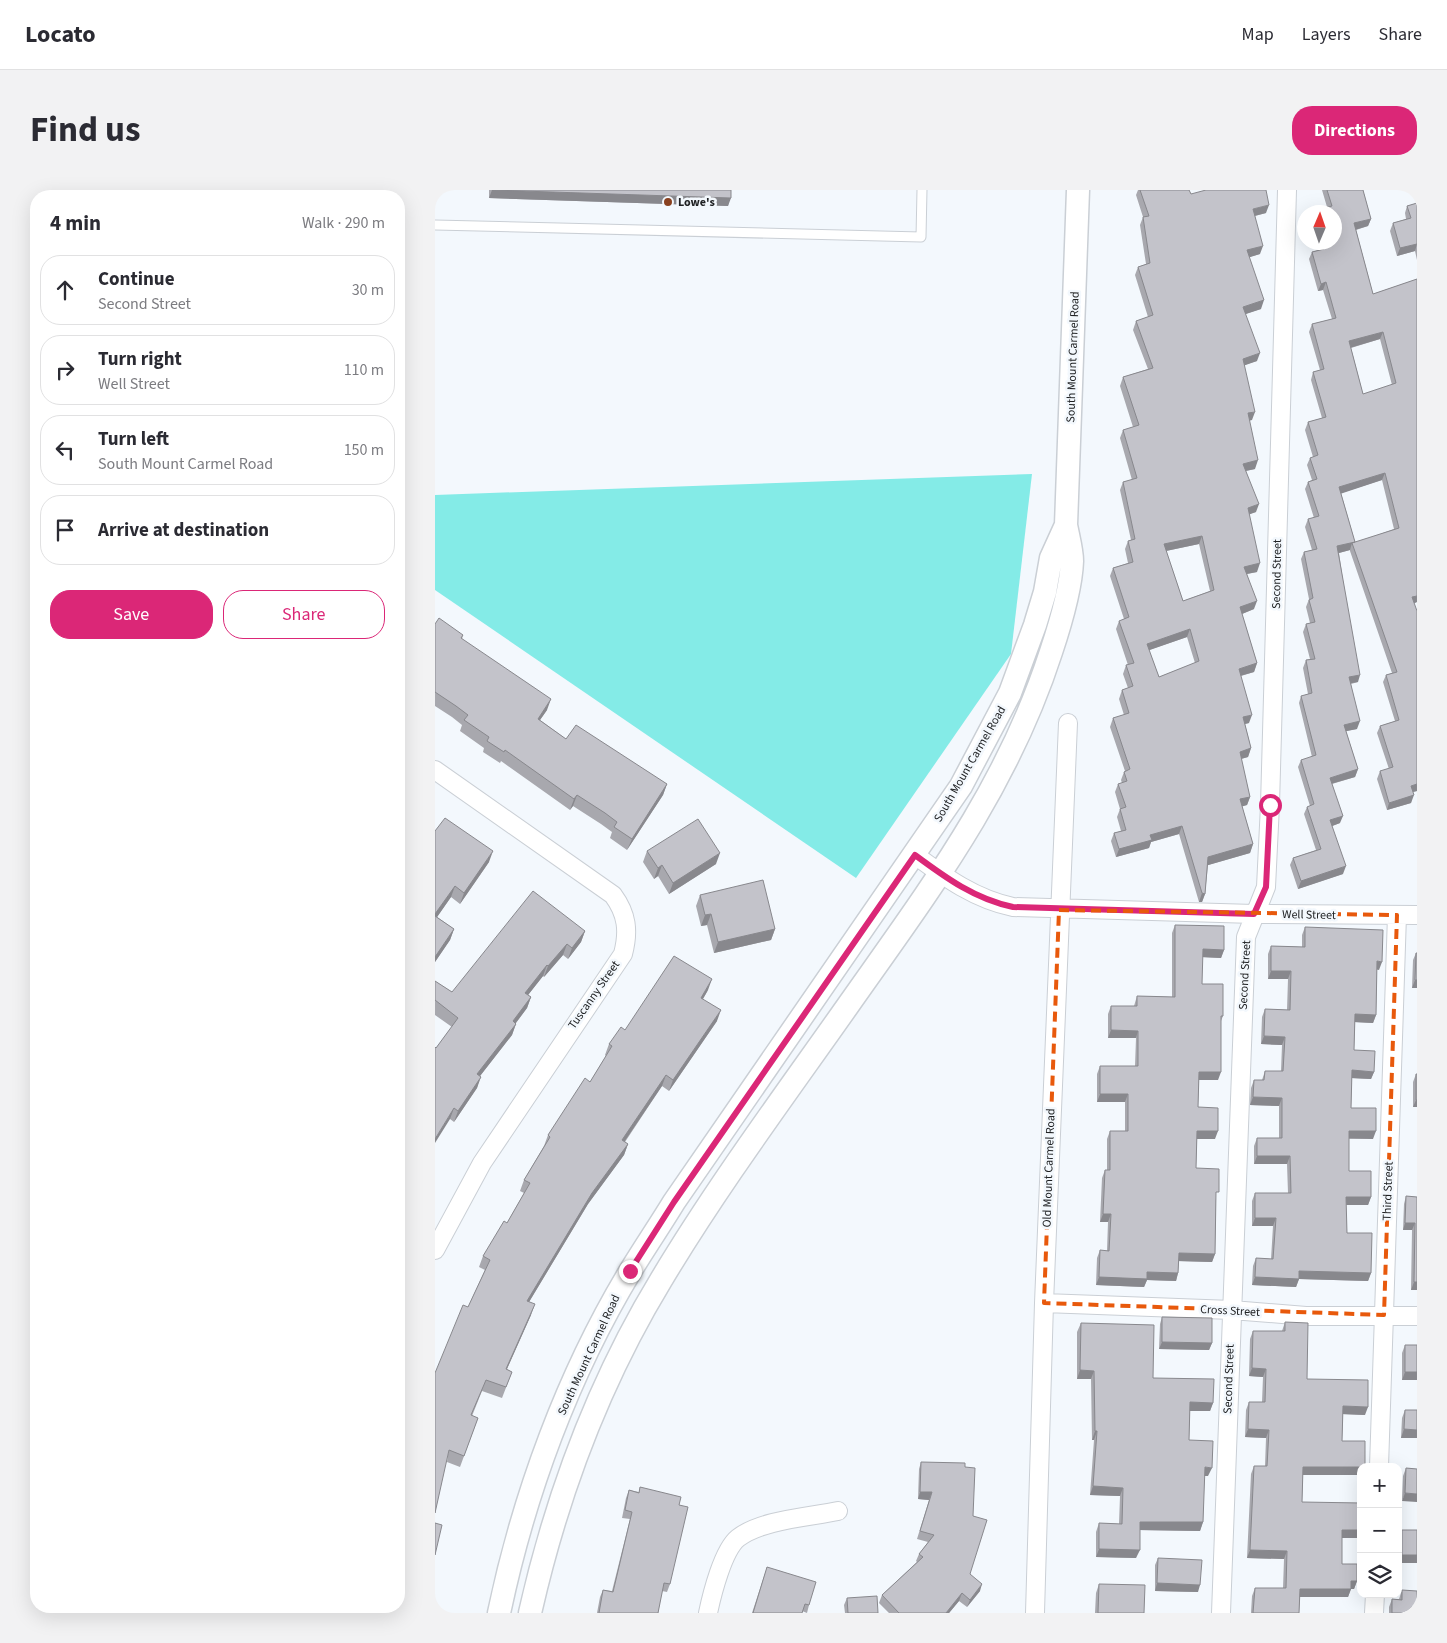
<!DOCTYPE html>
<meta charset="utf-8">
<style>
body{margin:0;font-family:"Source Sans 3",sans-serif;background:#f2f2f3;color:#2b2b33}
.controls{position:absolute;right:15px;bottom:15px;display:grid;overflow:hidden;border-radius:10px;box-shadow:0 5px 20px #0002}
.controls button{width:45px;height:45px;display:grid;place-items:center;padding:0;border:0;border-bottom:1px solid #e1e1e2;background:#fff;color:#2b2b33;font:25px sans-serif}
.compass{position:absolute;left:862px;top:15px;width:45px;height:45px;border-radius:50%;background:#fff;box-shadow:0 5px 20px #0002;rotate:2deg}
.stop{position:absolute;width:15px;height:15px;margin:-11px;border:4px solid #db2777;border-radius:50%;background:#fff}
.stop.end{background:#db2777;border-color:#fff;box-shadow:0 1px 5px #0008}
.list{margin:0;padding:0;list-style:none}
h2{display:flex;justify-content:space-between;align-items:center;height:65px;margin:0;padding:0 20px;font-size:21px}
h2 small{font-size:16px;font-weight:400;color:#7c7c81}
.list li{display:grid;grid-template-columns:32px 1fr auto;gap:15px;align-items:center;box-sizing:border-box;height:70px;margin:0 10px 10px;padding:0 10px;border:1px solid #e1e1e2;border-radius:20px}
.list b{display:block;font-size:19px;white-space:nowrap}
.list p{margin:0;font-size:16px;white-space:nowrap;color:#7c7c81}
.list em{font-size:16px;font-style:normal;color:#7c7c81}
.actions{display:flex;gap:10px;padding:15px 20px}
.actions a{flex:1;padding:11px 0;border:1px solid #db2777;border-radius:20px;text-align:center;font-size:18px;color:#db2777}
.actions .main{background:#db2777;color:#fff}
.icon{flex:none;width:28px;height:28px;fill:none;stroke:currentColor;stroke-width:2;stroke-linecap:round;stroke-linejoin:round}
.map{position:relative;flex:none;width:982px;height:1423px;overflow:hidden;border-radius:20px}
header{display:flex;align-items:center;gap:30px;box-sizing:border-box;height:70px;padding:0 25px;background:#fff;border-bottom:1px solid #e1e1e2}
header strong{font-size:24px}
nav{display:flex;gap:28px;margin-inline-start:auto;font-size:18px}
.intro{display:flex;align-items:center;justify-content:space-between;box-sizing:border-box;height:120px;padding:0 30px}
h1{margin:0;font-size:35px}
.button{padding:12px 22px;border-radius:20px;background:#db2777;color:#fff;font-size:18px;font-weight:700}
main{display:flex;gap:30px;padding:0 30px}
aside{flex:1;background:#fff;border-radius:20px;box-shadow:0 5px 20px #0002}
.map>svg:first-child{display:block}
.water{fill:#84ebe7}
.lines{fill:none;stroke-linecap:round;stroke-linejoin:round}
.service-casing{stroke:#cacfd5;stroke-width:11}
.minor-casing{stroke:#cacfd5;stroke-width:20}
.tertiary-casing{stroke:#cacfd5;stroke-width:25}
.service{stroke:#fff;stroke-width:9}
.minor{stroke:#fff;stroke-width:18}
.tertiary{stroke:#fff;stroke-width:22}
.wall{fill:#a8a8ae;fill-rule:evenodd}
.shaded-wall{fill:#88888d}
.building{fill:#c3c3ca;stroke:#88888d;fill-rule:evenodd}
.route{stroke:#db2777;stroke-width:6}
.marked{fill:none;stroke:#e8590c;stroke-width:4;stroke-dasharray:10 6;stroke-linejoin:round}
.poi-dot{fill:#894120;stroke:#f3f8fd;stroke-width:2}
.labels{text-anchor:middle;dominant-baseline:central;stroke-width:5;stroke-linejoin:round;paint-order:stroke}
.poi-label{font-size:12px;font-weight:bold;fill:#202224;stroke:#f3f8fd;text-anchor:start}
.street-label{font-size:12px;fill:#202224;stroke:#f3f8fd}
</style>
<header>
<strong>Locato</strong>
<nav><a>Map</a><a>Layers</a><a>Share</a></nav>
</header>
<div class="intro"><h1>Find us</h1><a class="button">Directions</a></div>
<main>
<aside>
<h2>4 min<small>Walk · 290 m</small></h2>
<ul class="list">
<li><svg class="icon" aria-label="ahead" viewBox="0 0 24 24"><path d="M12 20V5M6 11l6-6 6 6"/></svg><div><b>Continue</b><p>Second Street</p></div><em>30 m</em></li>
<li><svg class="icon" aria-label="right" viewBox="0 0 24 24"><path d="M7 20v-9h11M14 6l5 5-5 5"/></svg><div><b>Turn right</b><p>Well Street</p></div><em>110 m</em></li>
<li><svg class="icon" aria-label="left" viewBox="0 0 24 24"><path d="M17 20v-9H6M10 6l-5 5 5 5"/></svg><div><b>Turn left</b><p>South Mount Carmel Road</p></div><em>150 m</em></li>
<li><svg class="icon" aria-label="arrive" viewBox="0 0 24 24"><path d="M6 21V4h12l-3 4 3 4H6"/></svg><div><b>Arrive at destination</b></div></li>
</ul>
<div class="actions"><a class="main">Save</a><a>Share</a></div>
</aside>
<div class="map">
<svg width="982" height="1423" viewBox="0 0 982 1423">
<rect width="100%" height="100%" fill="#f3f8fd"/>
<path class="water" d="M597,284L576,464L421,688L0,400V305Z"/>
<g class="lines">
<g class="service-casing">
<path id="service" d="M0,35L486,47L487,0"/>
</g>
<g class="minor-casing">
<path id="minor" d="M0,580L178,705C192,724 194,741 188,764L47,973L0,1060
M480,665C511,688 540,709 578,717L819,724L982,725
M609,1113L797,1120L871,1126H982
M944,1277L962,725
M273,1423C277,1404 288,1360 303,1348C326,1330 374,1327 403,1321
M600,1423L609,1113L633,533
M786,1423L811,747L831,697L835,615L852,0
M939,1423L940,1404"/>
</g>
<g class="tertiary-casing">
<path id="tertiary" d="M64,1423C89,1304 133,1184 196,1080C210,1057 225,1035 239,1012L526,596L575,503L600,435L610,402L616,368L631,335
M95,1423C121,1308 164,1192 226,1090C283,995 350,905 414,814C495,699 572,598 616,462C625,435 636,399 637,371C637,360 633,346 631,335L643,0"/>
</g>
<use href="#service" class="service"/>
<use href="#minor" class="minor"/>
<use href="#tertiary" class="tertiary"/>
</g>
<path class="wall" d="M54,0H296L293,16L54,8Z
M703,0H754L756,4L831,23L820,26L825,64L814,67L826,119L810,124L822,171L809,175L817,230H814L820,279L811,281L821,322L814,324L822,382L812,384L819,419L807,424L822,473L819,482L806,486L814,533L810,534L816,558L813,567L806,569L815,607L812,615L807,616L818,654L815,663L773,675L770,704L767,712H764L744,644L716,652L714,658L681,667L676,651L679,643L686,641L682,627L685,619L680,602L683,594L687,593L686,590L689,582L690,581L675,537L678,528L689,525L684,509L687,500L693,498L688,484L691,475H693L681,439L684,431L689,429L675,386L678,378L693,373L690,359L693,351L696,350L685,300L688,292L697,290L685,248L688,240L698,237L685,196L688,187L713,179L698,140L701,131L713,127L700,85L703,77L711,74L705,35L708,27L701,5ZM764,354L775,401L748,411L731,361ZM752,447L760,473L724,487L714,460Z
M887,0H928L936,29L933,36L921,40L938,104L982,89V412L979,413L982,601L978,602L976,613L952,620L942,589L945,581L954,579L942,543L945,536L960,531L948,492L951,485L957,483L915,361V360L904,363L923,492L916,494L922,539L911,541L923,579L920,587L897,594L905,633L897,636L908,684L863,699L855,675L858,668L881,660L869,624L872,617L875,616L863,577L866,570L877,567L864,513L866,506L873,504L868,478L871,470L875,469L868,442L871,434L875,433L871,417L874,409L866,369L869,362L877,360L870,337L873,329L879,328L870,299L873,292L877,290L872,275L875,268L878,267L870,240L873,232L887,228L876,190L878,182L885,180L874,142L877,134L897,129L888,100L883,101L874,69L877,62L884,60L882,52H900V22H878V21L892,17ZM945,149L957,195L928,204L916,158ZM947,290L959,339L920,353V352L906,303Z
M982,13V70L980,61L962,66L955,41L958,33L971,29L970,23L972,16Z
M0,434L28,445L27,449L112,520L105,530L131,549L232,594L228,605L192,660L175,648L177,642L166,634L138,616L135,620L66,571L65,573L48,562L49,558L25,541L27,535L17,527L0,516Z
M0,641L54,672L25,714L16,707L2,727L19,739L15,750L0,772Z
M212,661L281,674L234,704L223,686L219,689L208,672Z
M265,705L340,739L336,750L279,763L272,735L266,736L261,716Z
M740,735L789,760L786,768L767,767V794L788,826L786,831L783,890H764L763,917L780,949H762L761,978L781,1010L780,1064L777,1072L744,1071L743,1083L741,1091L712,1090L709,1097L661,1095L662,1068L665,1060L672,1061L673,1032H665L667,988L670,980H672V949L675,941H690V912H662V884L665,876H700L701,848H673V824L676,816H699L702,806L737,807V743Z
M870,737L944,780L942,779L941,825L938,833L920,832L919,860L939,882L936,889L917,888L916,918L938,949H914V981L936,1007L933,1015H911L912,1043L936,1083L933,1091L864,1089L861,1097L817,1095L818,1076L821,1068L836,1069L838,1036H817V1011L820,1003H853L852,974H819V956L822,948H844V916L815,915L816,898L819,890H827L830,881H846L847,855L826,854L827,827L830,819L852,820L853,789H833V764L836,756L867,757V745Z
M150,741L146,752L133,769L128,765L109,787L108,786L93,805L96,807L92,818L81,833L77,845L45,886L42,898L19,932L15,929L1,858L17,837L0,825V791L17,802Z
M981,763H982V798H977L978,770Z
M273,800L268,809L282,831L234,901L227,896L190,952L193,954L189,965L153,1014L94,1112L96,1125L72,1179L77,1182L67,1208L47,1201L37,1226L43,1228L25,1277L12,1272L33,1117L50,1080L44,1077L48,1066L72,1033L89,1003L85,1001L89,990L109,956L113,945L155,892L171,866L170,865L174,854L190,840Z
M981,884H982V917H978V892Z
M971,1006L982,1007V1100H976L977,1040H968L969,1014Z
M727,1127L777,1153L774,1160L724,1159L725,1134Z
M850,1132L872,1189L930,1225L908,1224L907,1251L926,1277V1285H868L867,1312L923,1348H907V1374L922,1391L919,1399H916L913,1407H865L864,1423H816L817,1406L820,1398H848L849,1369L812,1368L816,1284L819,1276H830L831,1248L810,1247L811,1220L814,1212H827L828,1187L814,1186L815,1149L818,1141H847Z
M646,1133L718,1188L778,1213L775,1221H755L754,1250L773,1286H769L768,1332L765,1341L705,1340L701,1368L661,1367V1342L664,1333L684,1334L685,1306L655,1305L659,1250H657L656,1189H642V1142Z
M970,1155H982V1190H967V1163Z
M970,1220H982V1248H966L967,1228Z
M486,1272L535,1384L545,1401L532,1417L524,1411L514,1423H454L444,1413L447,1405L482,1372L481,1371L484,1364L493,1352L482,1349L494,1310L483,1309L484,1279Z
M971,1278L982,1279L967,1311L968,1286Z
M205,1297L244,1315L235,1394L232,1402L227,1401L223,1423H162L165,1407L168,1400L177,1401L195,1329L187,1328L191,1308L194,1300L204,1302Z
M967,1340H982L964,1373V1348Z
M723,1368L763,1402L720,1401V1375Z
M332,1377L374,1415L372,1423L367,1421V1423H317Z
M664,1394L709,1423H660L661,1403Z
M967,1400L982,1423H954V1417L957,1409H964Z
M412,1408L443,1423H410L409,1415Z"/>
<path class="shaded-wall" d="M57,0L296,8L293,16L54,8Z
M834,15L831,23L815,27L818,19Z
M936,29L933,36L916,41L919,33Z
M982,54L980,61L962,66L965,58Z
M828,56L825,64L809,69L812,60Z
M891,92L888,100L883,101L886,94Z
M829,110L826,119L805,126L808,117Z
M948,142L945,149L911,159L914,151Z
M825,163L822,171L805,177L808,169Z
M820,222L817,230L810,232L813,223Z
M823,270L820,279L805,282L808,274Z
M950,283L947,290L902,305L904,297Z
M824,314L821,322L810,326L813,318Z
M767,346L764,354L726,362L729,354Z
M920,352L919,357L917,353L915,360L900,364L902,356Z
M825,373L822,382L806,385L809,377Z
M982,406V412L975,415L977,407Z
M822,411L819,419L802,426L805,417Z
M755,439L752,447L709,462L712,454Z
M822,473L819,482L801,487L804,479Z
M925,485L923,492L911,494L914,487Z
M116,509L112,520L98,540L103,529Z
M817,525L814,533L805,535L808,527Z
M925,531L922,539L907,542L909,535Z
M816,558L813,567L802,570L805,562Z
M923,579L920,587L892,595L895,588Z
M232,594L228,605L192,660L197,649Z
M982,594V601L973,603L976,596Z
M142,605L138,616L135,620L139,609Z
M979,605L976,613L952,620L954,613Z
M815,607L812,615L802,618L805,609Z
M908,626L905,633L892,638L895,630Z
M747,636L744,644L716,652L714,658L681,667L684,659L715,645Z
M818,654L815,663L770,676L773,667Z
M58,661L54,672L25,714L29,703Z
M285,663L281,674L234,704L238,693Z
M227,675L223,686L219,689L223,678Z
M911,676L908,684L863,699L866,691Z
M20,696L16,707L0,730V724Z
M767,703L770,704L767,712H764Z
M276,724L272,735L266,736L270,725Z
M19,739L15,750L0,772V767Z
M340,739L336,750L279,763L283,752Z
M150,741L146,752L133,769L137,758Z
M132,754L128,765L109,787L113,776Z
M768,759L789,760L786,768L765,767Z
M942,771L947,772L944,780L939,779Z
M112,775L108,786L86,814L90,803Z
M836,781H856L853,789H833Z
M277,789L273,800L262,819L266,808Z
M980,790H982V798H977Z
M96,807L92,818L74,842L78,831Z
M286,820L282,831L234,901L238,890Z
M920,824L941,825L938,833L918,832Z
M81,834L77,845L38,895L42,884Z
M676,840L703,841L701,848H673Z
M829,846L850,847L847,855L826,854Z
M917,880L939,882L936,889L915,888Z
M764,882H786L783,890H762Z
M231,885L227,896L183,961L187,950Z
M46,887L42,898L19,932L23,921Z
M665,904H693L690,912H662Z
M818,907L847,908L844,916L815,915Z
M981,910H982V917H978Z
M19,918L15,929L0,953V949Z
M762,941H783L780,949H759Z
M914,941H941L938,949L912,948Z
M193,954L189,965L153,1014L88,1122L92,1111L157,1003Z
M822,966H855L852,974H819Z
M911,1007H936L933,1015H908Z
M668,1024H676L673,1032H665Z
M820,1028H841L838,1036H817Z
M970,1033H980L977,1040H968Z
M744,1063L780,1064L777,1072L741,1071Z
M864,1081L936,1083L933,1091L864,1089L861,1097L817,1095L820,1087Z
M712,1082L743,1083L741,1091L712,1090L709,1097L661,1095L664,1087Z
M979,1092H982V1100H976Z
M100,1114L96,1125L67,1190L71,1179Z
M727,1152L777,1153L774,1160L724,1159Z
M817,1178L831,1179L828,1187L814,1186Z
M645,1180L659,1181L656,1189H642Z
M970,1182H982V1190H967Z
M755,1212L778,1213L775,1221H752Z
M908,1216L933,1217L930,1225L905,1224Z
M813,1239L834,1240L831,1248L810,1247Z
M969,1239L982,1240V1248H966Z
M660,1241H662L659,1250H657Z
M770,1277L777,1278L773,1286H767Z
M868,1277H926V1285H865Z
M658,1296L688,1298L685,1306L655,1305Z
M485,1302H497L494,1310L483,1309Z
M970,1303L982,1304V1312L967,1311Z
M705,1332H768L765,1341L702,1340Z
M907,1340H926L923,1348H904Z
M664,1359L705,1360L701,1368L661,1367Z
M815,1360L852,1361L849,1369L812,1368Z
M967,1365H982V1373H964Z
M916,1391H922L919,1399H913Z
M722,1393L765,1395L763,1402L720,1401Z
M547,1394L545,1401L532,1417L535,1410Z
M865,1399H916L913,1407H862Z
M527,1403L524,1411L514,1423H511Z"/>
<path class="building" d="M57,0H296V8Z
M705,0H754L756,4L771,0H831L834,15L818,19L828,56L812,60L829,110L808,117L825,163L808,169L820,222L813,223L823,270L808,274L824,314L813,318L825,373L809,377L822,411L805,417L822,473L804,479L817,525L808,527L816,558L805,562L815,607L805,609L818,654L773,667L770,704L767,703L747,636L715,645L717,650L684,659L679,643L691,640L685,619L691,617L683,594L692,591L689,582L695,579L678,528L694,523L687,500L698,496L691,475L699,473L684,431L694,427L678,378L698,372L693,351L700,349L688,292L702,288L688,240L704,235L688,187L718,178L701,131L718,125L703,77L715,73L708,27L714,26ZM767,346L779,400L748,411L729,354ZM755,439L764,471L724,487L712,454Z
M892,0H928L936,29L919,33L938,104L982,89V406L977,407L982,421V594L976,596L979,605L954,613L945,581L958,577L945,536L964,530L951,485L962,482L917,353L964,338L950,283L904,297L920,352L902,356L925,485L914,487L925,531L909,535L923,579L895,588L908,626L895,630L911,676L866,691L858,668L886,659L872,617L879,614L866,570L881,565L866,506L877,503L871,470L880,469L871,434L880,432L874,410L878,408L869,362L882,359L873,329L884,326L873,292L882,289L875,268L883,265L873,232L891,227L878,182L889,179L877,134L901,128L891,92L886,94L877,62L889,59L887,52H900V22H878V21L897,16ZM948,142L961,193L928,204L914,151Z
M982,13V54L965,58L958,33L976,28L972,16Z
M4,428L28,445L26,448L116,509L103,529L131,549L141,535L232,594L197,649L179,637L182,632L170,623L142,605L139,609L70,560L69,562L52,551L54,547L29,530L33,525L21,516L0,502V434Z
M10,628L58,661L29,703L20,696L0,724V641Z
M263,629L285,663L238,693L227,675L223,678L212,661Z
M328,690L340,739L283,752L276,724L270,725L265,705Z
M98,701L150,741L137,758L132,754L113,776L112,775L90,803L96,807L78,831L81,834L42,884L46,887L23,921L19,918L0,949V857L1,858L23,828L0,810V791L17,802Z
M0,726L19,739L0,767Z
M740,735L789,736V760L768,759L767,794H788V826H786V882H764L763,917L783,918V941H762L761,978L784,979V1002H781L780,1064L744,1063L743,1083L712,1082V1089L664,1087L665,1060L674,1061L676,1024H668L670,980H675V941H693V904H665V876H703V841L676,840V816H702V806L740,807Z
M870,737L948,740L947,772L942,771L941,825L920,824L919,860L940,861L939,882L917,880L916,918H941V941H914V981H936V1007H911L912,1043H937L936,1083L864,1081V1089L820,1087L821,1068L838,1069L841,1028H820V1003H856L855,966H822V948H847V908L818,907L819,890H829L830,881H848L850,847L829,846L830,819L855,820L856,781H836V756L870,757Z
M981,763H982V790H980Z
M239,766L277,789L266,808L286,820L238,890L231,885L208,919L187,950L193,954L157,1003L92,1111L100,1114L71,1179L77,1182L71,1197L51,1190L36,1225L43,1228L29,1266L14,1260L0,1323V1183L28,1115L33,1117L55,1070L48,1066L69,1031L72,1033L95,993L89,990L115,947L113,945L150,888L155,892L177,856L174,854L186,837L190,840Z
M981,884H982V910H981Z
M971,1006L982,1007V1092H979L980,1033H970Z
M727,1127L777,1128V1153L727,1152Z
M850,1132L873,1133L872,1189L933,1190V1217L908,1216L907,1251H930V1277H868L867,1312L926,1313V1340H907V1374H922V1391H916V1399H865L864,1423H818L820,1398H851L852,1361L815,1360L819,1276H832L834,1240L813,1239L814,1212H830L831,1179L817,1178L818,1141H850Z
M646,1133L719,1135L718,1188L779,1189L778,1213L755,1212L754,1250L778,1251L777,1278L770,1277L768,1332H705V1360L664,1359V1333L687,1334L688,1298L658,1296L662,1241H660L659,1181L645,1180Z
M970,1155H982V1182H970Z
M970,1220H982V1240L969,1239Z
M486,1272L530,1273V1277L540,1278L538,1326L552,1330L535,1384L547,1394L535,1410L527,1403L511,1423H464L447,1405L488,1367L484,1364L499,1345L485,1341L497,1302H485Z
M971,1278L982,1279V1304L970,1303Z
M205,1297L246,1307L244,1315L253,1317L235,1394L229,1393L223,1423H164L168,1400L178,1402L197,1322L190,1320L194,1300L204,1303Z
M0,1333L7,1335L0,1365Z
M967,1340H982V1365H967Z
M723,1368L767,1370L765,1395L722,1393Z
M332,1377L381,1392L374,1415L370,1414L367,1423H318Z
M664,1394L710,1395L709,1423H663Z
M967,1400L982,1401V1423H957V1409L967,1410Z
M442,1406L443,1423H413L412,1408Z"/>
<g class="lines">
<path class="route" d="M195,1081L239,1012L480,665C511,688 540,709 578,717L819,724L831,697L835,615"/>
</g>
<path class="marked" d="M624,720L962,725L949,1125L609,1113Z"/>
<circle class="poi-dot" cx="233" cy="12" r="5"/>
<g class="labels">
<g class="poi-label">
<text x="243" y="12">Lowe's</text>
</g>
<g class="street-label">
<text transform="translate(638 167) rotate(-88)">South Mount Carmel Road</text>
<text transform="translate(842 384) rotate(-89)">Second Street</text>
<text transform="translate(535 574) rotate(-60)">South Mount Carmel Road</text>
<text transform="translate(874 725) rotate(1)">Well Street</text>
<text transform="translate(810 785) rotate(-87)">Second Street</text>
<text transform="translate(159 805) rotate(-55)">Tuscanny Street</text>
<text transform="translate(614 978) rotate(-88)">Old Mount Carmel Road</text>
<text transform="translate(953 1001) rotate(-88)">Third Street</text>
<text transform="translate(795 1121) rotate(3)">Cross Street</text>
<text transform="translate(154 1165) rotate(-65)">South Mount Carmel Road</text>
<text transform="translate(794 1189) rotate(-88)">Second Street</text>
</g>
</g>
</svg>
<div class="controls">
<button>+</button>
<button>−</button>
<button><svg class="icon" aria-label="layers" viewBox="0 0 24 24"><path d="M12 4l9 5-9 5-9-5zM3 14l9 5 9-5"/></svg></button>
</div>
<svg class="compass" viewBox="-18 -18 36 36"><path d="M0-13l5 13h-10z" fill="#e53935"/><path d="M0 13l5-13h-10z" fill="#7c7c81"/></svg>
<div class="stop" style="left:835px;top:615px"></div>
<div class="stop end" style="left:195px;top:1081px"></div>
</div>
</main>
